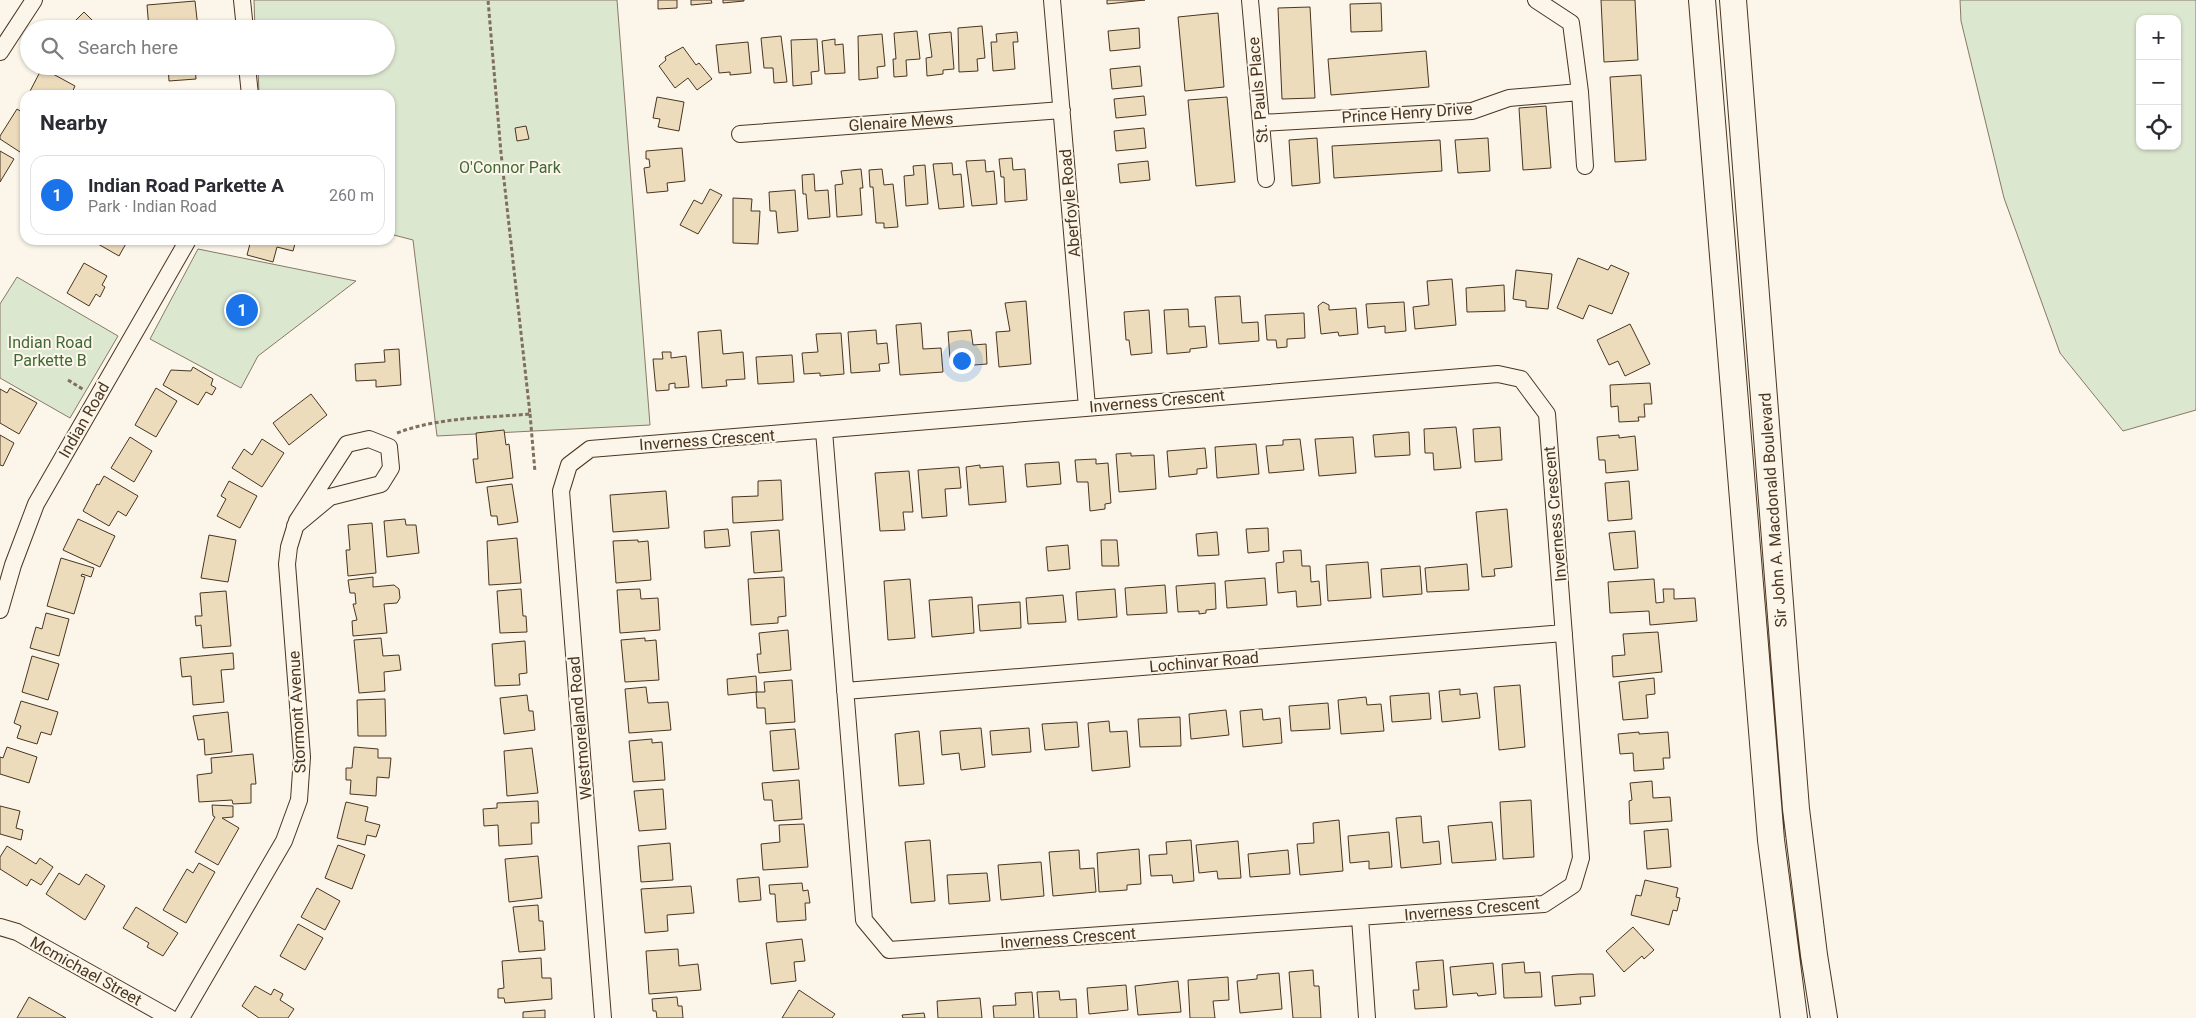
<!DOCTYPE html>
<meta charset="utf-8">
<style>
body{margin:0;font-family:Roboto,sans-serif;background:#f2f2f3;color:#2b2b33}
.controls{position:absolute;right:15px;top:15px;display:grid;overflow:hidden;border-radius:10px;box-shadow:0 1px 4px #0004}
.controls button{width:45px;height:45px;display:grid;place-items:center;padding:0;border:0;border-bottom:1px solid #e1e1e2;background:#fff;color:#2b2b33;font:25px sans-serif}
.you{position:absolute;left:961px;top:360px;width:18px;height:18px;margin:-12px;border:4px solid #fff;border-radius:50%;background:#1a73e8;box-shadow:0 0 0 8px #1a73e833}
.badge{display:grid;place-items:center;width:32px;height:32px;border-radius:50%;background:#1a73e8;color:#fff;font-size:16px;font-weight:700}
.pin{position:absolute;translate:-50% -50%;border:2px solid #fff;box-shadow:0 1px 5px #0006}
.list{margin:0;padding:0;list-style:none}
h2{display:flex;justify-content:space-between;align-items:center;height:65px;margin:0;padding:0 20px;font-size:21px}
h2 small{font-size:16px;font-weight:400;color:#7c7c81}
.list li{display:grid;grid-template-columns:32px 1fr auto;gap:15px;align-items:center;box-sizing:border-box;height:80px;margin:0 10px 10px;padding:0 10px;border:1px solid #e1e1e2;border-radius:15px}
.list b{display:block;font-size:19px;white-space:nowrap}
.list p{margin:0;font-size:16px;white-space:nowrap;color:#7c7c81}
.list em{font-size:16px;font-style:normal;color:#7c7c81}
.icon{flex:none;width:28px;height:28px;fill:none;stroke:currentColor;stroke-width:2;stroke-linecap:round;stroke-linejoin:round}
.map{position:relative;flex:none;width:2196px;height:1018px;overflow:hidden}
.search{position:absolute;background:#fff;box-shadow:0 1px 4px #0004;left:20px;top:20px;width:375px;height:55px;display:flex;align-items:center;gap:12px;box-sizing:border-box;padding:0 18px;border-radius:28px;color:#7c7c81;font-size:19px}
.panel{position:absolute;background:#fff;box-shadow:0 1px 4px #0004;left:20px;top:90px;width:375px;height:155px;border-radius:15px}
.map>svg:first-child{display:block}
.green{fill:#dce7d0;stroke:#887966;fill-rule:evenodd}
.building{fill:#ecdcbc;stroke:#4a3520}
.lines{fill:none;stroke-linecap:round;stroke-linejoin:round}
.street-casing{stroke:#4a3520;stroke-width:18}
.primary-casing{stroke:#4a3520;stroke-width:28}
.path{stroke:#7f6f5c;stroke-width:3;stroke-dasharray:4 2.5;stroke-linecap:butt}
.street{stroke:#fbf6e9;stroke-width:16}
.primary{stroke:#fbf6e9;stroke-width:26}
.labels{text-anchor:middle;dominant-baseline:central;stroke-width:4;stroke-linejoin:round;paint-order:stroke}
.street-label{font-size:16px;fill:#4a3520;stroke:#fbf6e9}
.park-label{font-size:16px;fill:#436837;stroke:#fbf6e9}
</style>
<div class="map">
<svg width="2196" height="1018" viewBox="0 0 2196 1018">
<rect width="100%" height="100%" fill="#fbf6e9"/>
<path class="green" d="M254,0H617L650,425L437,436L413,240L390,234V95H259L258,66H386V29H255Z
M1960,0H2196V410L2123,431L2060,353L2004,198L1961,21ZM2140,19H2177V146H2140Z
M198,249L356,281L258,356L241,388L150,339Z
M17,277L118,336L70,418L0,378V304Z"/>
<path class="building" d="M658,0H677V8L658,9Z
M691,0H711L712,3L691,5Z
M723,0H744V1L723,3Z
M1107,0H1145L1107,4Z
M1601,0H1635L1638,60L1604,62Z
M195,1L198,28L149,29L147,5Z
M1381,3L1382,31L1351,32L1350,4Z
M1310,7L1315,98L1282,99L1278,8Z
M84,12L101,29H64L73,20L74,22Z
M1218,13L1224,87L1185,91L1178,17Z
M982,26L985,58L977,59L978,71L959,72L958,28Z
M1139,28L1140,48L1110,51L1108,31Z
M917,31L920,59L906,60L907,76L894,77L893,59H896L894,33Z
M951,32L954,69L943,70V74L927,76L926,58L932,57L929,34Z
M1017,32L1018,42H1013L1015,69L993,71L991,42H997L996,34Z
M882,34L885,66L877,67L878,78L859,80L858,36Z
M781,36L787,82L774,83L773,68H764L761,38Z
M817,39L819,71L811,72L812,84L793,86L791,40Z
M835,39V45L843,44L845,73L825,74L822,41Z
M748,42L751,73L730,75V72L719,73L716,45Z
M683,47L696,65L699,63L712,79L697,90L688,78L675,88L659,66L666,60L665,57Z
M1426,51L1429,87L1331,95L1328,59Z
M168,66H195L196,79L169,81Z
M1140,66L1142,86L1112,89L1110,69Z
M42,68L75,86L71,95H28Z
M1641,75L1646,160L1615,162L1610,77Z
M170,91L196,94V95H170Z
M1144,96L1146,115L1116,118L1114,99Z
M657,97L684,102L679,131L658,127L660,119L653,118Z
M1227,97L1235,182L1196,186L1188,100Z
M1546,106L1551,168L1523,170L1519,108Z
M17,109L25,114V150L23,154L0,139V136Z
M526,126L529,139L517,141L515,128Z
M1144,128L1146,148L1116,151L1114,131Z
M1317,138L1320,183L1292,186L1289,140Z
M1488,138L1490,171L1458,173L1455,140Z
M1440,140L1442,171L1334,178L1332,146Z
M682,148L685,181L667,183L668,191L647,193L644,168L650,167L649,159H646V151Z
M0,151L14,159L0,182Z
M1012,158L1013,170L1025,169L1027,200L1005,202L1004,177H1001L999,159Z
M985,160L986,172L994,171L997,204L972,206L966,161Z
M1148,161L1150,180L1120,183L1118,164Z
M952,163L953,175L961,174L964,207L939,209L933,164Z
M925,165L928,204L906,206L904,176L914,175L913,166Z
M861,169L863,188H860L862,215L837,217L835,185L843,184L841,171Z
M882,169L884,185L893,184L898,227L884,228V223H876L873,187H870L869,170Z
M814,174L815,191L828,190L830,217L808,219L806,194H803L802,175Z
M710,189L722,195L698,234L680,225L694,200L702,204Z
M795,190L798,231L778,233L776,211H770L769,192Z
M733,198L752,199L751,211H760L758,244L733,243Z
M91,240H128L119,256Z
M251,240H296L293,251L277,247L273,262L247,255Z
M1578,258L1608,270L1611,265L1629,273L1612,314L1589,305L1583,319L1557,308Z
M84,263L107,276L102,285L105,287L100,297L96,294L89,306L67,293Z
M1516,270L1552,274L1548,309L1526,307V301L1513,299Z
M1452,279L1456,325L1415,329L1413,307L1429,305L1427,281Z
M1504,285L1505,311L1467,312L1466,288Z
M1240,296L1242,323L1258,322L1259,341L1219,344L1215,297Z
M1026,301L1031,364L999,367L996,332L1010,331L1005,303Z
M1323,302L1329,305V310L1356,308L1358,334L1339,336L1338,332L1321,334L1318,306Z
M1404,302L1406,331L1385,333V326L1368,328L1366,304Z
M1188,309L1189,327L1205,326L1207,347L1190,349V352L1167,354L1164,310Z
M1149,310L1152,353L1131,355L1129,340H1126L1124,312Z
M1304,313L1305,338L1287,339V347L1277,348L1276,340H1267L1265,315Z
M921,323L923,349L941,348L943,372L900,375L896,325Z
M1630,324L1650,364L1625,376L1618,361L1609,365L1597,340Z
M721,330L723,354L743,352L745,379L726,380L727,386L702,388L698,332Z
M876,330L877,344L887,343L889,363L879,364L880,371L851,373L848,332Z
M971,330L973,345L986,344L987,364L961,366L960,358L950,359L948,332Z
M841,333L844,374L820,376V373L804,374L802,353L818,352L816,334Z
M399,349L401,385L376,387V380L356,381L355,364L385,362L384,350Z
M662,352H671V358L686,356L689,387L675,388V383L669,384V390L656,391L653,359H663Z
M792,355L794,382L758,384L756,357Z
M193,367L213,379L211,385L216,388L212,395L206,392L198,405L163,385L171,370L191,371Z
M1650,383L1652,404H1644L1645,417H1638L1639,421L1619,422L1618,406L1611,407L1610,385Z
M10,388L37,403L19,434L0,423V389L7,393Z
M156,388L177,401L156,437L135,425Z
M311,394L327,415L289,445L273,423Z
M1456,427L1461,468L1434,470L1433,453H1425L1424,429Z
M1500,427L1502,460L1475,462L1473,429Z
M504,430L506,445L509,444L513,478L476,483L473,459H478L476,433Z
M1409,432L1410,455L1375,457L1373,435Z
M0,435L14,443L3,466L0,465Z
M1619,435V438L1635,436L1638,470L1606,473L1605,460H1599L1597,437Z
M130,437L152,451L134,482L111,468Z
M1353,437L1356,473L1319,476L1315,439Z
M262,439L284,453L262,487L232,468L244,449L252,455Z
M1300,439L1304,470L1269,473L1266,446L1283,445V440Z
M1256,444L1259,474L1217,478L1215,447Z
M1205,448L1207,468L1197,469V474L1169,477L1167,451Z
M1131,453V456L1154,455L1156,489L1119,492L1116,454Z
M1096,459V464L1108,463L1111,503L1105,504V509L1090,511L1088,482H1077L1075,460Z
M1059,462L1061,484L1027,487L1025,464Z
M980,465V468L1003,466L1006,502L969,505L966,467Z
M959,467L961,488L945,489L947,516L922,518L918,470Z
M909,471L913,512H903L905,530L880,531L875,473Z
M104,476L138,496L126,516L118,511L109,526L83,511L97,484L99,485Z
M781,480L783,520L733,523L732,497L758,496V481Z
M229,481L257,496L240,528L217,516L226,499L221,496Z
M1629,481L1632,519L1608,521L1605,483Z
M512,484L518,522L498,525L497,516H491L487,487Z
M666,491L669,528L613,532L610,495Z
M1507,509L1512,567L1494,569L1495,576L1482,577L1476,512Z
M78,519L115,536L100,567L63,550Z
M405,519L406,525H416L419,553L387,557L384,521Z
M372,523L376,573L348,576L346,550H350L348,525Z
M1268,528L1269,551L1248,553L1246,529Z
M728,529L730,546L705,548L704,531Z
M779,530L782,571L754,573L751,532Z
M1635,531L1638,568L1614,570L1609,533Z
M1217,532L1219,555L1198,556L1196,534Z
M209,535L236,540L228,582L201,578Z
M517,538L521,583L489,585L487,541Z
M638,540V542L648,541L651,580L616,583L613,541Z
M1101,540H1117L1119,566H1102Z
M1068,545L1070,569L1048,571L1046,547Z
M1301,550L1302,566H1310L1311,582L1319,581L1321,605L1297,607L1296,591L1278,593L1276,563L1284,562L1283,551Z
M61,558L94,568L91,577L82,574L81,576L85,577L74,614L47,606Z
M1368,562L1371,598L1328,601L1326,565Z
M1467,564L1469,590L1427,592L1425,568Z
M1420,566L1422,594L1383,597L1381,569Z
M373,577V587L394,585L399,589L400,598L397,603L384,604L387,633L353,636L352,621L357,620L353,604H356L355,593H350L348,580Z
M784,577L786,616L778,617V623L751,625L748,579Z
M1265,578L1267,605L1227,608L1225,581Z
M910,579L915,638L888,640L884,581Z
M1654,579L1656,603L1664,602L1663,589H1674V599L1695,598L1697,621L1650,625L1649,611L1610,613L1608,582Z
M1215,583L1216,609L1206,610V613L1199,614V611L1178,612L1176,586Z
M1165,585L1167,613L1127,615L1125,588Z
M521,589L523,616H526L527,632L500,633L497,591Z
M640,589L641,599L658,598L660,630L620,633L617,590Z
M1115,589L1117,617L1078,620L1076,592Z
M226,591L231,646L203,648L201,625L196,626L195,616H202L200,593Z
M1063,595L1066,622L1028,624L1026,598Z
M972,597L974,633L932,637L929,600Z
M1020,602L1021,628L980,631L978,605Z
M46,613L69,619L59,656L30,648L36,627L42,629Z
M788,630L791,670L759,673L757,654H761L759,633Z
M1658,632L1662,672L1613,677L1612,656L1625,655L1623,634Z
M381,638L383,656L399,655L401,670L384,672L385,691L359,693L354,640Z
M645,638V641L656,640L659,680L625,682L621,640Z
M525,641L527,673L519,674L520,685L495,686L492,644Z
M233,653L234,669L221,670L224,702L193,705L191,676L182,677L180,658Z
M32,656L59,664L48,700L22,692Z
M756,676L757,692L728,695L727,679Z
M1654,678L1655,694L1646,695L1648,718L1623,720L1619,682Z
M792,680L795,722L766,724L765,708H757L756,692H765L764,682Z
M1520,685L1525,747L1499,750L1494,687Z
M646,687L648,703L668,702L671,730L629,733L625,689Z
M1460,689V695L1477,693L1480,718L1442,722L1439,691Z
M1429,693L1431,719L1392,722L1390,696Z
M527,695L529,711H533L535,730L504,734L500,698Z
M1366,697L1367,705L1381,704L1384,731L1341,734L1338,700Z
M385,699L386,736H358L357,700Z
M21,701L58,712L51,735L41,732L37,744L17,738L21,726L14,723Z
M1328,703L1330,729L1291,731L1289,706Z
M1262,709L1263,720L1280,718L1282,743L1243,747L1240,711Z
M1226,710L1229,735L1191,739L1189,714Z
M228,712L232,752L205,755L204,739L198,740L193,716Z
M1180,717L1181,746L1140,747L1138,719Z
M1109,721L1110,732L1127,731L1130,767L1092,771L1088,723Z
M1077,722L1079,747L1045,750L1042,724Z
M981,728L985,767L961,770L959,753L942,755L940,731Z
M1029,728L1031,752L992,755L990,731Z
M795,729L799,769L773,771L770,731Z
M919,731L924,784L899,786L895,734Z
M1639,732V734L1668,732L1670,758H1663L1664,769L1634,771L1633,753L1620,754L1618,734Z
M652,739V743L662,742L665,780L633,782L629,741Z
M7,747L37,757L29,783L0,774V757L3,758Z
M354,747L378,749V758H391L389,778L377,777L376,796L350,794L351,780H346V768H352Z
M532,748L538,793L507,796L504,751Z
M253,754L256,784H251V803L233,804L232,800L199,802L197,775L212,773L211,758Z
M799,780L802,819L774,821L772,800H764L762,783Z
M1652,781L1653,798L1670,797L1672,821L1630,824L1629,801L1632,800L1630,783Z
M663,789L666,829L639,831L634,791Z
M1531,800L1534,857L1503,859L1500,802Z
M538,801L539,823H531L532,844L499,846L498,825L484,826L483,809L497,808V803Z
M346,802L368,807L365,821L380,825L376,837L367,835L365,845L337,838Z
M212,805L233,806V817L222,818L239,828L218,865L195,852L215,817L213,816Z
M0,806L20,811L16,828L23,830L21,840L0,834Z
M1421,816L1423,843L1439,841L1441,864L1401,868L1396,818Z
M1339,820L1343,871L1300,875L1297,844L1314,843L1313,823Z
M1492,822L1496,860L1452,863L1448,826Z
M804,824L808,867L763,870L761,844L780,842L779,825Z
M1668,829L1671,867L1647,869L1644,831Z
M1389,832L1392,867L1369,869V861L1350,863L1348,836Z
M930,840L935,901L911,903L905,842Z
M1191,840L1194,881L1173,883L1172,875L1151,876L1149,855L1167,854L1166,842Z
M1238,841L1241,878L1218,879L1217,871L1199,873L1196,845Z
M670,843L673,880L641,882L638,846Z
M338,845L365,855L352,889L325,878Z
M7,846L36,864L40,858L53,867L41,885L31,879L27,886L0,869V857Z
M1139,849L1141,884L1127,885V890L1099,892L1097,853Z
M1079,850L1080,869L1094,868L1096,892L1053,896L1049,852Z
M1288,850L1290,874L1250,877L1248,854Z
M538,856L542,898L509,902L505,859Z
M1041,862L1044,896L1001,900L998,865Z
M199,863L215,872L186,923L163,910L187,869L193,873Z
M59,873L79,885L86,874L105,886L85,920L46,894Z
M987,873L990,901L949,904L947,875Z
M759,877L761,900L739,902L737,879Z
M1645,880L1678,888L1676,897L1680,898L1677,911L1673,910L1669,925L1631,915L1636,895L1641,896Z
M802,883L803,891L808,890L810,903H805L806,920L777,922L775,894H770L769,885Z
M691,886L694,913L667,915L668,931L645,933L641,889Z
M317,888L340,901L325,930L301,917Z
M538,905L539,921H543L545,950L519,952L513,907Z
M136,907L178,933L163,956L147,947L149,943L123,928Z
M298,924L323,938L305,970L280,956Z
M1633,927L1654,950L1644,959L1642,956L1624,972L1606,951Z
M802,939L805,961L794,962L796,981L771,984L766,943Z
M678,949L679,966L698,964L701,990L649,994L646,951Z
M541,958L542,978H551L552,999L505,1003L504,998H498V989L504,988L502,961Z
M1443,960L1447,1007L1415,1009L1413,990H1419L1416,962Z
M1524,962L1525,973L1540,972L1542,997L1504,998L1502,964Z
M1493,963L1496,994L1478,996L1477,993L1453,995L1450,967Z
M1313,970L1314,986H1319L1321,1018H1293L1289,972Z
M1279,973L1282,1009L1240,1013L1237,981L1257,979V975Z
M1579,974H1593L1595,996L1580,997L1581,1004L1555,1006L1552,976Z
M1228,977L1229,1000L1213,1001L1215,1018H1190L1188,980Z
M1178,981L1181,1012L1138,1015L1135,986Z
M1126,985L1128,1010L1089,1014L1087,988Z
M255,986L271,995L274,989L283,994L280,1000L294,1009L288,1018H259L242,1006Z
M799,990L835,1014L832,1018H782Z
M1059,991L1060,1000L1076,999L1077,1018H1039L1037,992Z
M1032,992L1034,1018H994L993,1006L1016,1005L1015,993Z
M29,997L66,1018H17Z
M677,997L678,1006H682L683,1018H657L656,1011H653L652,999Z
M980,998L982,1018H938L937,1001Z
M545,1010V1018H523V1012Z
M924,1013L925,1018H903L902,1015Z"/>
<g class="lines">
<g class="street-casing">
<path id="street" d="M242,0L245,29
M1052,0L1087,407
M1250,0L1266,179
M1536,0L1571,23L1580,92L1585,166
M0,52L34,0
M247,66L250,95
M1261,123L1472,111L1509,98L1580,92
M740,134L1062,110
M0,610L13,565L36,504L188,240
M845,691L1564,633
M1360,918L1367,1018
M0,927L17,932L170,1018
M181,1018L284,841L299,800L302,757L287,564L289,547L297,521L347,444L369,439L389,447L391,468L381,484L330,497L295,526
M603,1018L561,491L569,465L590,449L1498,374L1521,379L1547,414L1581,858L1573,885L1544,904L889,950L864,920L824,431"/>
</g>
<g class="primary-casing">
<path id="primary" d="M1702,0L1771,840L1794,1018
M1733,0L1796,809L1814,955L1824,1018"/>
</g>
<path class="path" d="M68,380L84,390
M530,414L535,472
M397,433C439,417 486,418 530,414L501,153L488,0"/>
<use href="#street" class="street"/>
<use href="#primary" class="primary"/>
</g>
<g class="labels">
<g class="street-label">
<text transform="translate(1258 90) rotate(-95)">St. Pauls Place</text>
<text transform="translate(1407 113) rotate(-4)">Prince Henry Drive</text>
<text transform="translate(901 122) rotate(-4)">Glenaire Mews</text>
<text transform="translate(1070 203) rotate(-95)">Aberfoyle Road</text>
<text transform="translate(1157 401) rotate(-5)">Inverness Crescent</text>
<text transform="translate(84 420) rotate(-60)">Indian Road</text>
<text transform="translate(707 440) rotate(-4)">Inverness Crescent</text>
<text transform="translate(1773 510) rotate(-94)">Sir John A. Macdonald Boulevard</text>
<text transform="translate(1555 514) rotate(-95)">Inverness Crescent</text>
<text transform="translate(1204 662) rotate(-5)">Lochinvar Road</text>
<text transform="translate(297 712) rotate(-93)">Stormont Avenue</text>
<text transform="translate(580 728) rotate(-95)">Westmoreland Road</text>
<text transform="translate(1472 909) rotate(-5)">Inverness Crescent</text>
<text transform="translate(1068 938) rotate(-4)">Inverness Crescent</text>
<text transform="translate(86 971) rotate(29)">Mcmichael Street</text>
</g>
<g class="park-label">
<text x="510" y="167">O'Connor Park</text>
<text x="50" y="342">Indian Road<tspan x="50" dy="18">Parkette B</tspan></text>
</g>
</g>
</svg>
<div class="controls">
<button>+</button>
<button>−</button>
<button><svg class="icon" aria-label="locate" viewBox="0 0 24 24"><circle cx="12" cy="12" r="6"/><path d="M12 2v4M12 18v4M2 12h4M18 12h4"/></svg></button>
</div>
<div class="you"></div>
<div class="pin badge" style="left:242px;top:310px">1</div>
<div class="search"><svg class="icon" aria-label="search" viewBox="0 0 24 24"><circle cx="10" cy="10" r="6"/><path d="M15 15l6 6"/></svg>Search here</div>
<section class="panel">
<h2>Nearby<small></small></h2>
<ul class="list">
<li><span class="badge">1</span><div><b>Indian Road Parkette A</b><p>Park · Indian Road</p></div><em>260 m</em></li>
</ul>
</section>
</div>
